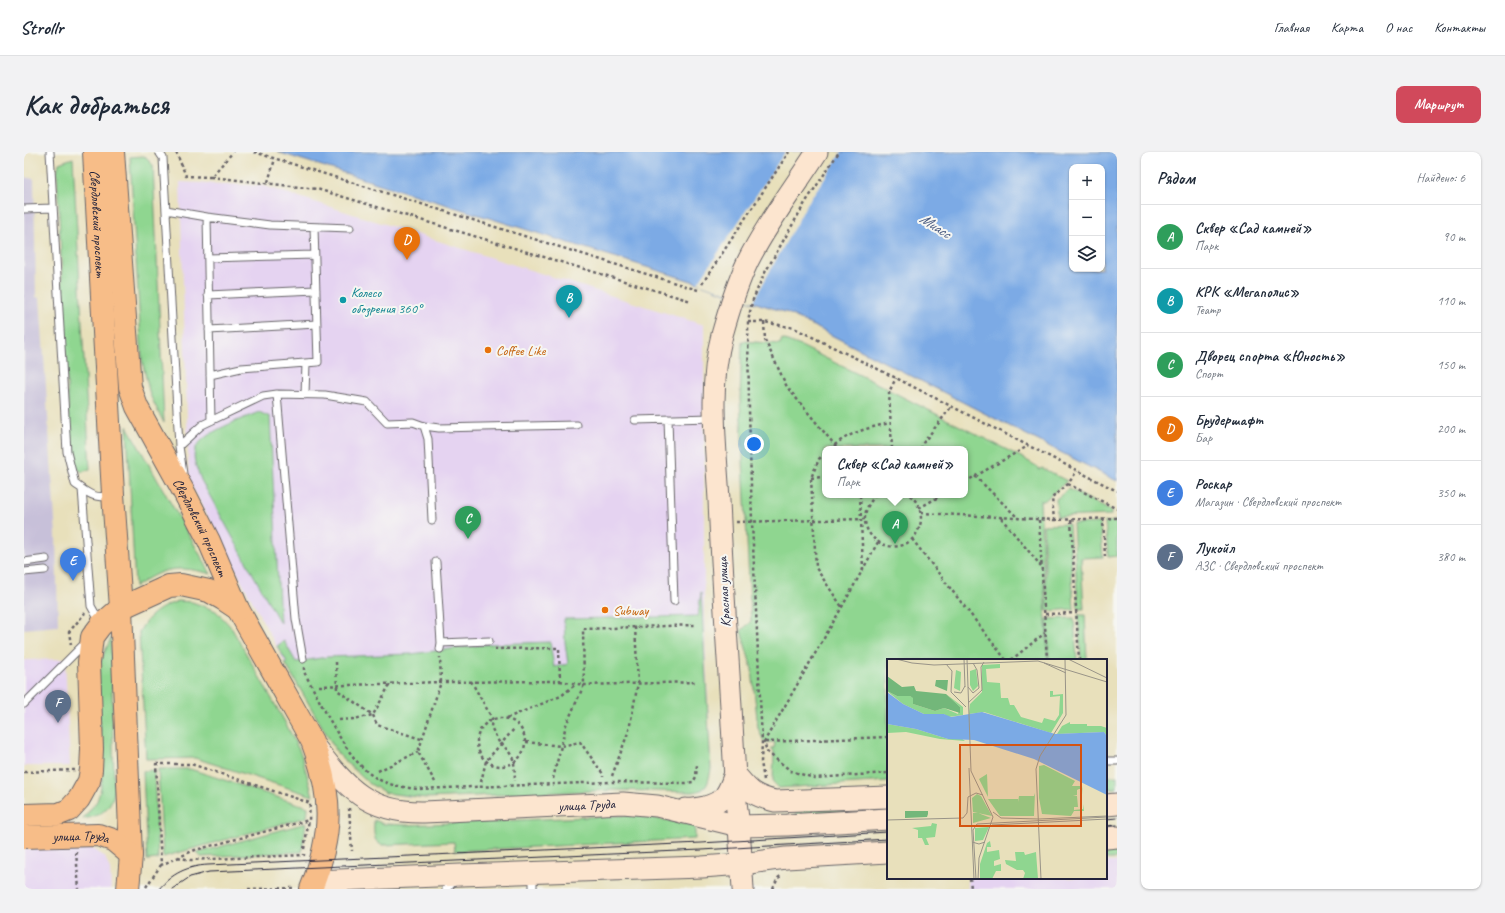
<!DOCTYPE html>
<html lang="ru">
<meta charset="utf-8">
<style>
body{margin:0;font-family:Caveat,sans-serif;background:#f2f2f3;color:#1f2937}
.controls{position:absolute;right:12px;top:12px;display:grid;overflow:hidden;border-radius:8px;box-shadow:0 1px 3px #0004}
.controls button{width:36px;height:36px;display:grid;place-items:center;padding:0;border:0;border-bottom:1px solid #e0e1e3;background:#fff;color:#1f2937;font:20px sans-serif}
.you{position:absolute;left:730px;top:292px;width:14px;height:14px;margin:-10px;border:3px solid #fff;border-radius:50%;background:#1a73e8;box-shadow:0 0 0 6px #1a73e833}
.badge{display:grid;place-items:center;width:26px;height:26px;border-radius:50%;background:#d1495b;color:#fff;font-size:13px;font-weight:700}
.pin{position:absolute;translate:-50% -33px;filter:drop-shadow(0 1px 2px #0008)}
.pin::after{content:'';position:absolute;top:21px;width:14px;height:12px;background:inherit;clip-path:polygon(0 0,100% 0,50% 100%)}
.popup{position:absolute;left:798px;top:294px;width:146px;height:52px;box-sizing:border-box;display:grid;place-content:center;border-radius:8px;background:#fff;filter:drop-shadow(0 1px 3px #0005);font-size:13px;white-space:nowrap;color:#747a83}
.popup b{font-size:15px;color:#1f2937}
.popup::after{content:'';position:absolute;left:50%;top:100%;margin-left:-8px;border:8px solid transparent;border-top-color:#fff}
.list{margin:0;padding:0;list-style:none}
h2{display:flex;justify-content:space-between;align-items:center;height:52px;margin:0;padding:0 16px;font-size:17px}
h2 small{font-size:13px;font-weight:400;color:#747a83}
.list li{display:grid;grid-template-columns:26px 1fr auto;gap:12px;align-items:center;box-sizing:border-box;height:64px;padding:0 16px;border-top:1px solid #e0e1e3}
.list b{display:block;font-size:15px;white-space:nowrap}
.list p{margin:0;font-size:13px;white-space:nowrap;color:#747a83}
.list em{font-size:13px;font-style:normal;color:#747a83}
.icon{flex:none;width:22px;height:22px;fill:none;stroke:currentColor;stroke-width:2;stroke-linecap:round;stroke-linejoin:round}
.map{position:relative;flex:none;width:1093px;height:737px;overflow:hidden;border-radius:8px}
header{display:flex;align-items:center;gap:24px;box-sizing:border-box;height:56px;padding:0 20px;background:#fff;border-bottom:1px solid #e0e1e3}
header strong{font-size:19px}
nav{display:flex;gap:22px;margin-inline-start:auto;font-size:14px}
.intro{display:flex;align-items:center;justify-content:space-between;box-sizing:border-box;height:96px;padding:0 24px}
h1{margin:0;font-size:28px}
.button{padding:10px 18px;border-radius:8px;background:#d1495b;color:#fff;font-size:14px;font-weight:700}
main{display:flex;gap:24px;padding:0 24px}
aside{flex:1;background:#fff;border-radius:8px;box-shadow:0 1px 3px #0004}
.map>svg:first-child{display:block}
.built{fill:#e5d3f1}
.industrial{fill:#c7c0d9}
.green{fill:#8fd690;stroke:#587c66;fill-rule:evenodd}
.water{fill:#7baae5;stroke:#4e6690;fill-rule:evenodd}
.pier{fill:#e8e0bb}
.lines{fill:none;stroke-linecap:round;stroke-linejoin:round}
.lane-casing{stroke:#676468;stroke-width:9}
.secondary-casing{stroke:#676468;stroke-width:23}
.primary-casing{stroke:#676468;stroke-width:24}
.path{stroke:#676468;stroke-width:2.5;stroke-dasharray:3 3;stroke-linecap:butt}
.lane{stroke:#fff;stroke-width:7}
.secondary{stroke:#fce5cf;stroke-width:21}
.primary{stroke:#f7bd88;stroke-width:22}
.tram{stroke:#22223b;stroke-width:1}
.culture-dot{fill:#0f9aa8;stroke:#f6f6f2;stroke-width:1.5}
.food-dot{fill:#e8710a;stroke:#f6f6f2;stroke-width:1.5}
.labels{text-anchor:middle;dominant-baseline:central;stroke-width:4;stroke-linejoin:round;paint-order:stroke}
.street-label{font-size:14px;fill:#22223b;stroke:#f6f6f2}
.culture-label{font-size:14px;fill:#0d838f;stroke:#f6f6f2;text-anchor:start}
.food-label{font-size:14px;fill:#c56008;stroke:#f6f6f2;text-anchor:start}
.water-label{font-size:15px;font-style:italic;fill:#46587f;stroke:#f6f6f2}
.inset-road{fill:none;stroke:#999488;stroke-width:1}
.view{fill:#d45411;fill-opacity:0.15;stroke:#d45411;stroke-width:2}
.inset-edge{fill:none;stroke:#22223b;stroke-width:2}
</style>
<header>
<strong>Strollr</strong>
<nav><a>Главная</a><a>Карта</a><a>О нас</a><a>Контакты</a></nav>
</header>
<div class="intro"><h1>Как добраться</h1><a class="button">Маршрут</a></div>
<main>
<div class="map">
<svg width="1093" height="737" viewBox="0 0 1093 737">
<rect width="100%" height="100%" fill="#f6f6f2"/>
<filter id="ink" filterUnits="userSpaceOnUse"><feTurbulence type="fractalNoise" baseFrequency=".025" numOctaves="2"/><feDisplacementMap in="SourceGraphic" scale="8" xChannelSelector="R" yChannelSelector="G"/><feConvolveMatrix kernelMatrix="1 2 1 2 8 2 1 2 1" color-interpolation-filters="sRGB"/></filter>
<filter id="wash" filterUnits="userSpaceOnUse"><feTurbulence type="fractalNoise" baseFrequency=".012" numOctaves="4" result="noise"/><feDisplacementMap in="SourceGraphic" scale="16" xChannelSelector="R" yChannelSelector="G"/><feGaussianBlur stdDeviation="0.9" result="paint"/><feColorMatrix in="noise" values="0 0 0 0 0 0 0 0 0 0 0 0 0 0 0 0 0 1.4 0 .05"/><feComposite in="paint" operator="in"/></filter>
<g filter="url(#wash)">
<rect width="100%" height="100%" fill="#e8e0bb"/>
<path class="built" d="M156,30L240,34L680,173V464L687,616L684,630L682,635L677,639L669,640L591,638L402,646L380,644L360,640L340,627L314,602L261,511L165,329Z
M41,507L46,614H0V508Z
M60,694L71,698L81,705L86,718L87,737H0V697Z
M1082,710H1093V737H944V726H1082Z"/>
<path class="industrial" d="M0,25L10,27L12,145L16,146L32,383L34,474L0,477Z"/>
<path class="green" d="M120,4L129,13L140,271L126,243L118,208L106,5Z
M49,6L66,317L58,320L49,313L46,291L33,20L35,11Z
M758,187L777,194L862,236L863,237L997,305L1014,315L1015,318L1018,316L1043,329L1020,349H1016L1024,508H864V629L755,636L749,630L750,599L747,596H750L751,590H740L734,576L728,517L717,479L727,469L716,247L718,189L756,192ZM801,297H941V343H801Z
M235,260L246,265L256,471L177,328C174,319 168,308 171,298C177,280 219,267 235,260Z
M103,274L187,422C154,413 139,415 111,435Z
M1045,337L1087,359V363L1033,365L1032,347Z
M1093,369V404L1084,405L1081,370Z
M1076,371L1079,405L1057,406L1060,457H1054L1049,372Z
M1045,372L1050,457L1023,459L1019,373Z
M677,440L687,617C684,631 684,638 669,640L591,638L402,646L362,641L346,632L340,627L314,602L261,511L263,510L253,494L260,489L272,510L303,505L387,502L466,492L526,490L530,515L544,512L541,490L540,467L674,464Z
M154,449L168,450L192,459L207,475L261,570L277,602L289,644L171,606L122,607L115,480C124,463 137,455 154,449Z
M1054,463H1061L1063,508H1057Z
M1050,466L1053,508H1025L1023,467Z
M87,486L90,641C86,658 76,664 59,667L73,649L76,640L78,628L77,598L74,515Z
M134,617H166L284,655L283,665L139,705Z
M130,618L134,707L123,708L119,619Z
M1093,624V636L1082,637V625Z
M864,655V657L771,662V656Z
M609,663L671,673V687L431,699L430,690L359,693C348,691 350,678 350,668L360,672L383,673Z
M282,671L278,700L177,705L173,701Z
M1082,697H1093V707H1082Z"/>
<path class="water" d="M253,0H1093V329L764,161L710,144L674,131ZM1048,15H1078V117H1048Z"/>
<path class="pier" d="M761,0H818L783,52L735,139L730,150L674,131Z"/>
</g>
<g filter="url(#ink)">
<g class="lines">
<g class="lane-casing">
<path id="lane" d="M26,0L43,300L51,332C64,341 71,348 87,343
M135,0L139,6L155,294L159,322
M0,57L29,56
M142,58L183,65
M184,106L290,103
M184,143L292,138
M185,178L293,172
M186,223L217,216L294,210L290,75
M253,242L272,467L279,507
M281,243L282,211
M644,267L650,449
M611,268L688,266
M187,269L183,65L246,73L326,76
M400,274L415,276L553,273
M155,294L178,273L239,244L253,242L301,243L343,250L363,271L389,270L400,274L404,287L408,368
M58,337L67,454L76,470
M0,410L22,407
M412,410L417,491L416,497
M0,420L21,418
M417,491L465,489
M0,552L62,490
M1082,609H1093
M422,737L432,728
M509,737V723"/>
</g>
<g class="secondary-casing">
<g id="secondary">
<path id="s1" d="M291,595C323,636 344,661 400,660L599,651L633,654L715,674L763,673L864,667"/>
<path d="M711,622C725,638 728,644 751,649L864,645"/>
<path d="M1082,653L1093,652"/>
<path d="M662,657C668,658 675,656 681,655C700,650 704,642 710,624"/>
<path d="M1082,686L1093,685"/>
<path d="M290,729L437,723L678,715L718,712L762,706L864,700"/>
<path d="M719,737L715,674L712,650C708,549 699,449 695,348C692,293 684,236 698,183C705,158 713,132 724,109C743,71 770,36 793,0"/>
</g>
</g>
<g class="primary-casing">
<g id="primary">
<path id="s2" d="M70,0L89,342L97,456L107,703L104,737"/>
<path id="s3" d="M89,0L106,235L113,255L161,342L185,389L214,457L288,589C309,644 309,682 287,737"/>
<path d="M0,663L35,662L45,658L55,647L65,629L67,618L68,597L65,510L68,485L77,473L97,456L145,434L157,433L185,439L199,447L214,457"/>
<path id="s4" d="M0,685L74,683L89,688L107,703"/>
</g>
</g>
<path class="path" d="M152,0L162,24L187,25L209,0
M230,0L674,138
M187,25L293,37L667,149
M244,30L251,7
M678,132L765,0
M724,170H740L770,176L872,226L1093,339
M740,170L741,188L763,235L814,297
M806,297C823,281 843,276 866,271
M868,297L865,240L872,226
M897,297L899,291L928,254
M801,301L795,307L787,326L792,416L818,455
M951,324L995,367
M787,326L801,325
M941,330L1004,294
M1044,332L1093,357
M836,343L839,417
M852,343C819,377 868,413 891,384C894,379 897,373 897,367C897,357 893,348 885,343
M895,356L918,343
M897,361L1030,368L1028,346L1044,332L1053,319
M977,366L1017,414
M1079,366L1081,405
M1015,368L1023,508
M1030,368L1093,366
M1047,368L1055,508
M712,370L841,367
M888,387L982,508
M854,390L818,455L740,590L743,600L767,619L790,626L864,621
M1021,462L1053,461
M47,493L45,480L61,461
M987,508L1021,481
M312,510L313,538L349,563L353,573L397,587
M280,515V520C296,548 322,607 349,624C362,633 377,635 393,637L588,630L662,631L669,630L672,625L673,612
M447,529L468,566L467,575L476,592
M536,529L560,533L673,530
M295,534L417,530L536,529L535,496L471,497
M453 590a24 24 0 1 1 48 0a24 24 0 1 1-48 0Z
M483,566L537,544L552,532
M315,568L330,567L349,563L366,532
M502,590L537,594L556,590L579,622V625
M741,590L864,585
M477,591C492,607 490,607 491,629
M132,612H167L286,651L285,668L171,698L137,713Z
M354,619L394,600
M0,620L51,618
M588,624L605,578L614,531L611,475
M529,627L542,573L560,533L559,477L671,473
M740,628L737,610L738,590L728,370L725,257L724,170L728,150L739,124L781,51L815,0
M411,630L394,600L417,530L416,505
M457,630L462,609L490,577
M325,656L328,699
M280,697L285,668
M52,700L55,737
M154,705L166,708L280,703V702
M946,726L947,737
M122,735L137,713
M224,737L269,736
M749,737L754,726L757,724"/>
<use href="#lane" class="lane"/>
<use href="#secondary" class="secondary"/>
<use href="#primary" class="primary"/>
<path class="tram" d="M1082,667L1093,666
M1082,674L1093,673
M135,737C148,721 164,714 184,713L677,691L864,680
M148,737L166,725L185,720L677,698L864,687"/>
</g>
</g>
<circle class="culture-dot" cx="319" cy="148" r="4"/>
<g class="food-dot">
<circle cx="464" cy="198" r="4"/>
<circle cx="581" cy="458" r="4"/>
</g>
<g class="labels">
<g class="street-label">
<text stroke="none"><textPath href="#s2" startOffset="72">Свердловский проспект</textPath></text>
<text stroke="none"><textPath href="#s3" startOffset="393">Свердловский проспект</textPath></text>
<text transform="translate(700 440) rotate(-93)">Красная улица</text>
<text stroke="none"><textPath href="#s1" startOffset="296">улица Труда</textPath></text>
<text stroke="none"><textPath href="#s4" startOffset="57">улица Труда</textPath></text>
</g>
<g class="culture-label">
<text x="327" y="140">Колесо<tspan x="327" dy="16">обозрения 360°</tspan></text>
</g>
<g class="food-label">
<text x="472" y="198">Coffee Like</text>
<text x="589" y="458">Subway</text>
</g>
<g class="water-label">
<text transform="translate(911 74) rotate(32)">Миасс</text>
</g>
</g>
<g transform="translate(863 507)">
<rect width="220" height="220" fill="#e8e0bb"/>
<path d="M113,5V9L99,10L100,23L113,24L114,39H121L123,46H127L134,58L155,64L157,59L168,62L172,56L173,37L163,38V32H166V36L176,35V54L164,74L97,53L82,55L83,45L95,33V6ZM89,10L91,27L86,32L83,26V12ZM69,11L74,13L73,32L67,29ZM0,32L10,37H23L27,39L26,45L48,52L57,49L71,55L73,48L59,35L76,48V56L61,58L57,55H37L16,45ZM183,63V65H200V67H214L220,69V77L217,73L170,75L175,67ZM0,65L29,70L61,80L74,79L78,82L53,80L19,73L0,74ZM157,106L188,122L185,127H195L196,136L195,130H192L190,131V136L186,137H190L191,148H187V151L196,150V145L197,152H187L184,157L155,155L152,139V107ZM100,115L101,138L92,120ZM148,134L147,157H113L101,140H131V143L132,137H147ZM90,135L94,137L105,157L86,153L85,139ZM86,154H91L104,159L86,164ZM45,164L50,165L48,178L39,179L42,186H38L35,179H31V171L25,169L44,167ZM102,168L96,181L88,182V169ZM103,182L104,188H100V193L112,191L113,200L107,202V207L114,205V212H109L105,220H93V205L100,184ZM128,193H137L138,196L149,193L151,220H136L138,214L136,211H130L119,205L118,201L129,202Z" fill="#8fd690"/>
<path d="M0,17L15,28L27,27L29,32L59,35L73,48V54L57,49L48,52L26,45V39L23,37H10L0,32ZM49,21H61L60,32L48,27ZM18,152H41V155L40,158L18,159Z" fill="#73b77a"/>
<path d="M0,33L16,45L37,55H57L64,58L95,53L168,75L217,73L220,77V136L147,100L87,81L61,80L29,70L0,65Z" fill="#7baae5"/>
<path class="inset-road" d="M9,0L25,4L47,6L151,2L220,23M20,0H78M77,0L78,28M80,0L84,112L106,158L92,199L91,220M181,0L220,19M157,4L179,14M59,5L65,12L64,33L79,48M81,28L86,34L92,29L90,11L86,4M67,33L74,34L78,27M81,44L95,31L94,8L97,3M82,109L87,220M106,153L114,159L152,160L220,157M0,161L76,159L80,154L81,138L89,134L96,136M105,166L220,160M85,183L92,185L98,183M89,220L86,171L90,165L220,158M154,220L149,110L153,97L179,56L178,0"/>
<path class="view" d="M73,86H194V167H73Z"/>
<rect width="220" height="220" class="inset-edge"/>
</g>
</svg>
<div class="controls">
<button>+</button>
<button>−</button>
<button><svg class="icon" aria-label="layers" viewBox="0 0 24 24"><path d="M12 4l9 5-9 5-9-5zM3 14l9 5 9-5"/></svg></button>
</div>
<div class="you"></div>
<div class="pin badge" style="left:871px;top:392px;background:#2e9e5b">A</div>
<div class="popup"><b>Сквер «Сад камней»</b>Парк</div>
<div class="pin badge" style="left:545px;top:166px;background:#0f9aa8">B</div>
<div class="pin badge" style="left:444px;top:387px;background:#2e9e5b">C</div>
<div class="pin badge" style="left:383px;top:108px;background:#e8710a">D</div>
<div class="pin badge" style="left:49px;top:429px;background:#3f7fe0">E</div>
<div class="pin badge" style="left:34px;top:571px;background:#5c6f8a">F</div>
</div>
<aside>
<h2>Рядом<small>Найдено: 6</small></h2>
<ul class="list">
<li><span class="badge" style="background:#2e9e5b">A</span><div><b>Сквер «Сад камней»</b><p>Парк</p></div><em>90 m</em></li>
<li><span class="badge" style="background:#0f9aa8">B</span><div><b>КРК «Мегаполис»</b><p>Театр</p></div><em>110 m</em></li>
<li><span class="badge" style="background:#2e9e5b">C</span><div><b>Дворец спорта «Юность»</b><p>Спорт</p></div><em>150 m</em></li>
<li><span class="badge" style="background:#e8710a">D</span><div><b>Брудершафт</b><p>Бар</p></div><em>200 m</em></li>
<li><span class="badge" style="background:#3f7fe0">E</span><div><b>Роскар</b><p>Магазин · Свердловский проспект</p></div><em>350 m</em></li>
<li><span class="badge" style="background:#5c6f8a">F</span><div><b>Лукойл</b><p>АЗС · Свердловский проспект</p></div><em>380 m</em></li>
</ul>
</aside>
</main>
